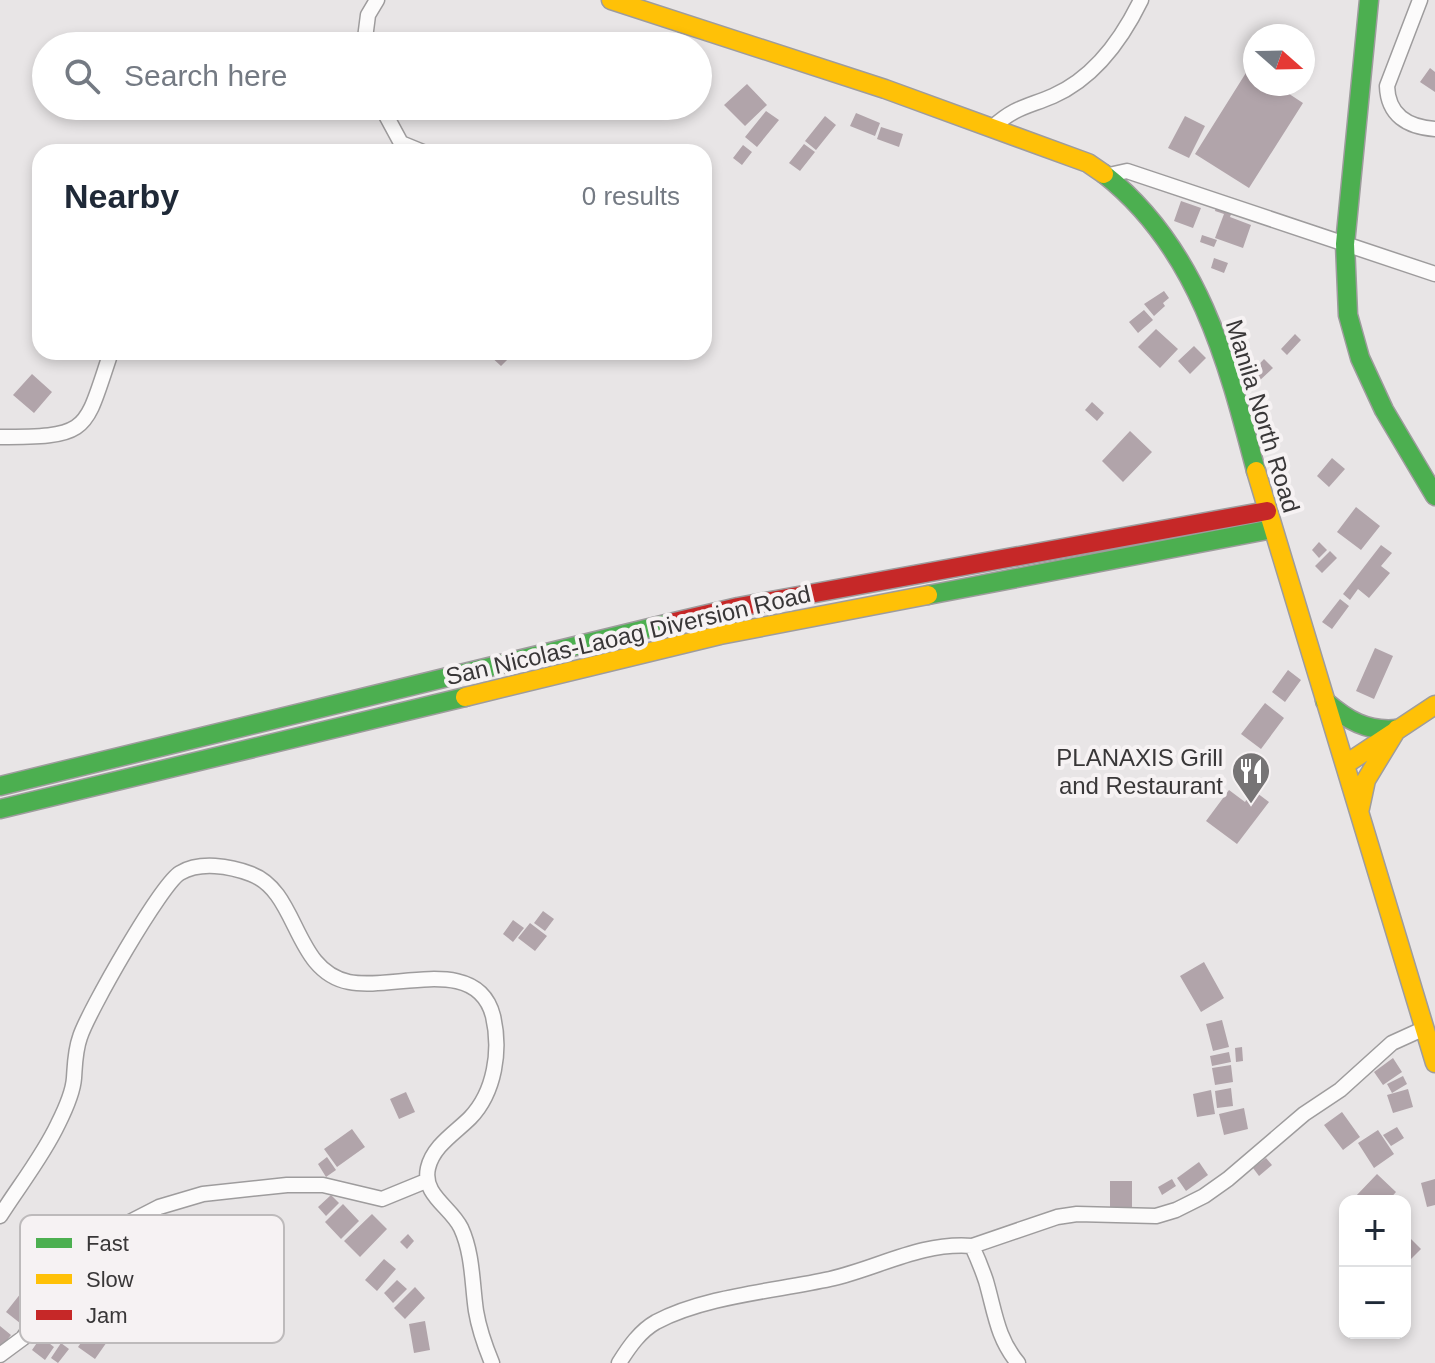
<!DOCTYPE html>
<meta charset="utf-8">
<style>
body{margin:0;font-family:Arial,sans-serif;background:#f6f6f7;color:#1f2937}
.controls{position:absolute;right:24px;bottom:24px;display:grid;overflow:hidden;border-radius:16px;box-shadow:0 4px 12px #0003}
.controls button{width:72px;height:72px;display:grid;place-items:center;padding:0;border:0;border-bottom:2px solid #e0e1e3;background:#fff;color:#1f2937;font:40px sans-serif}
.compass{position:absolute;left:1243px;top:24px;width:72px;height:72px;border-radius:50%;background:#fff;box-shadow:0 4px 12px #0003;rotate:110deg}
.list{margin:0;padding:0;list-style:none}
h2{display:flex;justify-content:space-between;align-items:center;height:104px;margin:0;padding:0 32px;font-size:34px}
h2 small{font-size:26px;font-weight:400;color:#747a83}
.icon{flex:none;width:44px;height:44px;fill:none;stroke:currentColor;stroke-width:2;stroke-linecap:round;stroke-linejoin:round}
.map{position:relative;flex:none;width:1435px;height:1363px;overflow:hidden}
.search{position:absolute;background:#fff;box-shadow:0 4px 12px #0003;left:32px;top:32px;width:680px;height:88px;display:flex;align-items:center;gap:20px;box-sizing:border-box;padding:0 28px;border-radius:44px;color:#747a83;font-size:30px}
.panel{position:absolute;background:#fff;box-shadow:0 4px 12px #0003;left:32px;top:144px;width:680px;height:216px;border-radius:24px}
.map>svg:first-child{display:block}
.building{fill:#b1a4aa}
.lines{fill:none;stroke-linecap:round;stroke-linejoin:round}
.street-casing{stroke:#9e9c9d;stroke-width:17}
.fast-casing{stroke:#9e9c9d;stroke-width:21}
.slow-casing{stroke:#9e9c9d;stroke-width:21}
.jam-casing{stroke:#9e9c9d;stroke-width:21}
.street{stroke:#fcfbfb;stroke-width:14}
.fast{stroke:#4caf50;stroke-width:18}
.slow{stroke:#ffc107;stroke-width:18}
.jam{stroke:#c62828;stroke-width:18}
.labels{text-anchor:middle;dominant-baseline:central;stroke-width:8;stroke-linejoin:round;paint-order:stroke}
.street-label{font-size:24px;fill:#393738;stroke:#f6f2f3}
.poi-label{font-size:24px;fill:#393738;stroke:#f6f2f3;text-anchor:end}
.key{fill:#f6f2f3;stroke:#bdbabb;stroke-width:2}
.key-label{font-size:22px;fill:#393738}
</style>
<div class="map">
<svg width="1435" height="1363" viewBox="0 0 1435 1363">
<rect width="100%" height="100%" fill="#e8e5e6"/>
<path class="building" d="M1249,68L1255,72V84H1274L1303,103L1249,188L1195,154Z
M1430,68L1435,72V92L1420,82Z
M747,84L767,105L745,126L724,105Z
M766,111L779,120L757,147L745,137Z
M856,113L880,123L875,136L850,126Z
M825,116L836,125L816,150L805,141Z
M1185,116L1205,126L1189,158L1168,148Z
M881,127L903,134L899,147L877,139Z
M804,144L815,152L800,171L789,163Z
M743,145L752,152L742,165L733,158Z
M1181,201L1201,208L1193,228L1174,221Z
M1217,203L1233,209L1230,217L1251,225L1243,248L1215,238L1224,214L1215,211Z
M1202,235L1217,240L1214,247L1200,242Z
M1214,258L1228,263L1224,273L1211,268Z
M1164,291L1169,298L1163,303L1165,306L1154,316L1144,304Z
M1144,310L1153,320L1138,333L1129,322Z
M1156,329L1178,349L1160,368L1138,347Z
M1295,334L1301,340L1287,355L1281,349Z
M1194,346L1206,358L1190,374L1178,361Z
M491,352H505L510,357L501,366L489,355Z
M1264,359L1273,368L1258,382L1250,374Z
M32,374L52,392L34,413L13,395Z
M1092,402L1104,413L1097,421L1085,410Z
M1130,431L1152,452L1123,482L1102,461Z
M1332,458L1345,469L1329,487L1317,476Z
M1356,507L1380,526L1361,550L1337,532Z
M1319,542L1327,550L1319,558L1312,550Z
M1381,545L1392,553L1381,566L1390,573L1369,598L1358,589L1350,600L1343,594Z
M1330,551L1337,558L1322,573L1315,566Z
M1340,599L1349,606L1332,629L1322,622Z
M1375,648L1393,656L1374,699L1356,691Z
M1288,670L1301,680L1285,702L1272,692Z
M1265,703L1284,718L1261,749L1241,734Z
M1229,790L1245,802L1253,790L1269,802L1237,844L1206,821Z
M543,911L554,919L545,931L534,923Z
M513,920L524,928L513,942L503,934Z
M530,923L547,936L535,951L518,938Z
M1204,962L1224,998L1201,1012L1180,976Z
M1222,1020L1229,1047L1213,1051L1206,1024Z
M1242,1047L1243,1061L1236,1062L1235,1048Z
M1229,1052L1231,1062L1212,1066L1210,1056Z
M1393,1058L1402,1072L1383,1085L1374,1072Z
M1231,1065L1233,1082L1215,1085L1212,1068Z
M1403,1076L1407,1084L1392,1093L1387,1084Z
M1231,1088L1233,1106L1217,1108L1215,1091Z
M1408,1089L1413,1107L1393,1113L1387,1095Z
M1211,1090L1215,1114L1197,1117L1193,1094Z
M406,1092L415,1112L399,1119L390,1099Z
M1244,1108L1248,1129L1224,1135L1219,1114Z
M1342,1112L1360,1137L1343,1150L1324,1125Z
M1397,1127L1404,1138L1391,1146L1383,1135Z
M352,1129L365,1147L337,1167L324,1149Z
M1378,1130L1394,1154L1374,1168L1358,1143Z
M327,1157L336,1170L326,1177L318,1164Z
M1266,1158L1272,1165L1259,1176L1253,1168Z
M1199,1162L1208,1175L1186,1191L1177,1178Z
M1377,1174L1396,1192L1388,1201H1355V1197Z
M1172,1179L1176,1186L1162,1195L1158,1187Z
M1435,1179V1205L1427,1207L1421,1183Z
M1110,1181H1132V1211H1110Z
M331,1195L339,1203L326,1216L318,1207Z
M343,1204L359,1221L341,1239L325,1222Z
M372,1214L387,1229L360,1257L344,1241Z
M1405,1233L1421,1249L1405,1265Z
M408,1234L414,1241L407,1249L400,1242Z
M384,1259L396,1269L377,1291L365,1280Z
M397,1280L407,1289L393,1303L384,1293Z
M415,1287L425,1298L405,1319L394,1308Z
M25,1288L43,1303L25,1327L6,1312Z
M425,1321L430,1350L414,1353L409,1324Z
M0,1326L11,1335L0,1349Z
M92,1327L109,1339L95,1359L78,1347Z
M41,1337L54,1347L45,1360L32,1350Z
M61,1343L69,1349L58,1363L51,1358Z"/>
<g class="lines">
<g class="street-casing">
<path id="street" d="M1420,0L1387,86C1388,115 1407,127 1435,129
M364,46L368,15L377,0
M381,106L401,143L423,152
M993,127C1015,107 1027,107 1053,96C1094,78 1122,39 1141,0
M1109,175L1127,171L1435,274
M0,437C91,437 84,432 111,352
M0,1216C19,1186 43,1156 58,1124C65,1110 73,1093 74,1078C75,1064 75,1051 80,1037C88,1012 161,884 180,873C200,861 230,866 251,874C299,892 293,971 349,982C394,991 477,954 493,1016C501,1050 495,1092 470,1118C455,1133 433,1146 428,1168C422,1195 451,1207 461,1228C473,1254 472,1284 476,1311C479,1329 485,1346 492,1363
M972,1246L1057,1217L1077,1214L1156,1216L1176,1210L1204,1196L1228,1179L1304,1114L1340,1090L1392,1043L1425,1028
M0,1355L23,1338L64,1281L122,1226L159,1207L203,1194L287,1185H323L382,1199L426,1181
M619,1363C629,1347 640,1331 656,1322C705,1296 775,1291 830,1279C879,1268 920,1242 972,1246C977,1257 982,1269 986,1281C995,1312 997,1338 1018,1363"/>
</g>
<g class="fast-casing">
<path id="fast" d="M1369,0L1345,244L1348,315L1360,358L1384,410L1435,496
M1104,174C1198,248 1227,360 1256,471
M928,595L1272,529
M1325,701C1347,720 1367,732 1397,729
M0,786L670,623
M0,809L465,697"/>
</g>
<g class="slow-casing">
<path id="slow" d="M611,0L885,89L1088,163L1104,174
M1256,471L1435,1063
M465,697L720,635L928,595
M1346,764L1435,705
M1360,808L1366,780L1397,729"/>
</g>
<g class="jam-casing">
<path id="jam" d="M670,623L738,607L1267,511"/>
</g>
<use href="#street" class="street"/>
<use href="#fast" class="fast"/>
<use href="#slow" class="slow"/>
<use href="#jam" class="jam"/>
</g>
<defs>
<g id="restaurant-pin" transform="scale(2)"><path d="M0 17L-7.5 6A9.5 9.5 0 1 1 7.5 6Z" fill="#767475" stroke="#f6f2f3"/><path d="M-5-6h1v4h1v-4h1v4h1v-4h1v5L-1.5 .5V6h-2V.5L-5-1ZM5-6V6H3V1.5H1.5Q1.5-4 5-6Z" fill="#fff"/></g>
</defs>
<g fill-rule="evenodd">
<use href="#restaurant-pin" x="1251" y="771"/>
</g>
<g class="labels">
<g class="street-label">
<text transform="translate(1263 416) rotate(73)">Manila North Road</text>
<text transform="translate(628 635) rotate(-13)">San Nicolas-Laoag Diversion Road</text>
</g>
<g class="poi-label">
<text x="1223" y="757">PLANAXIS Grill<tspan x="1223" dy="28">and Restaurant</tspan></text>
</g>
</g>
<rect x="20" y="1215" width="264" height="128" rx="12" class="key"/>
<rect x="36" y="1238" width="36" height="10" fill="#4caf50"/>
<rect x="36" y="1274" width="36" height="10" fill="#ffc107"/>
<rect x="36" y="1310" width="36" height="10" fill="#c62828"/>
<g class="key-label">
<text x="86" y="1251">Fast</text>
<text x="86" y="1287">Slow</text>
<text x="86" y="1323">Jam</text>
</g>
</svg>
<div class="controls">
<button>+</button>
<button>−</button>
</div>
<svg class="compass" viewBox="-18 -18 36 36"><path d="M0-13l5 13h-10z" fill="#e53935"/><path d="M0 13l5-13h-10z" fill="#747a83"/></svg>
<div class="search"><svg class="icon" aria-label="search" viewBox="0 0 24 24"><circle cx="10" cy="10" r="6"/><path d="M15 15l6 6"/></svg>Search here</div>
<section class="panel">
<h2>Nearby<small>0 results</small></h2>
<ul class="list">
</ul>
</section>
</div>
